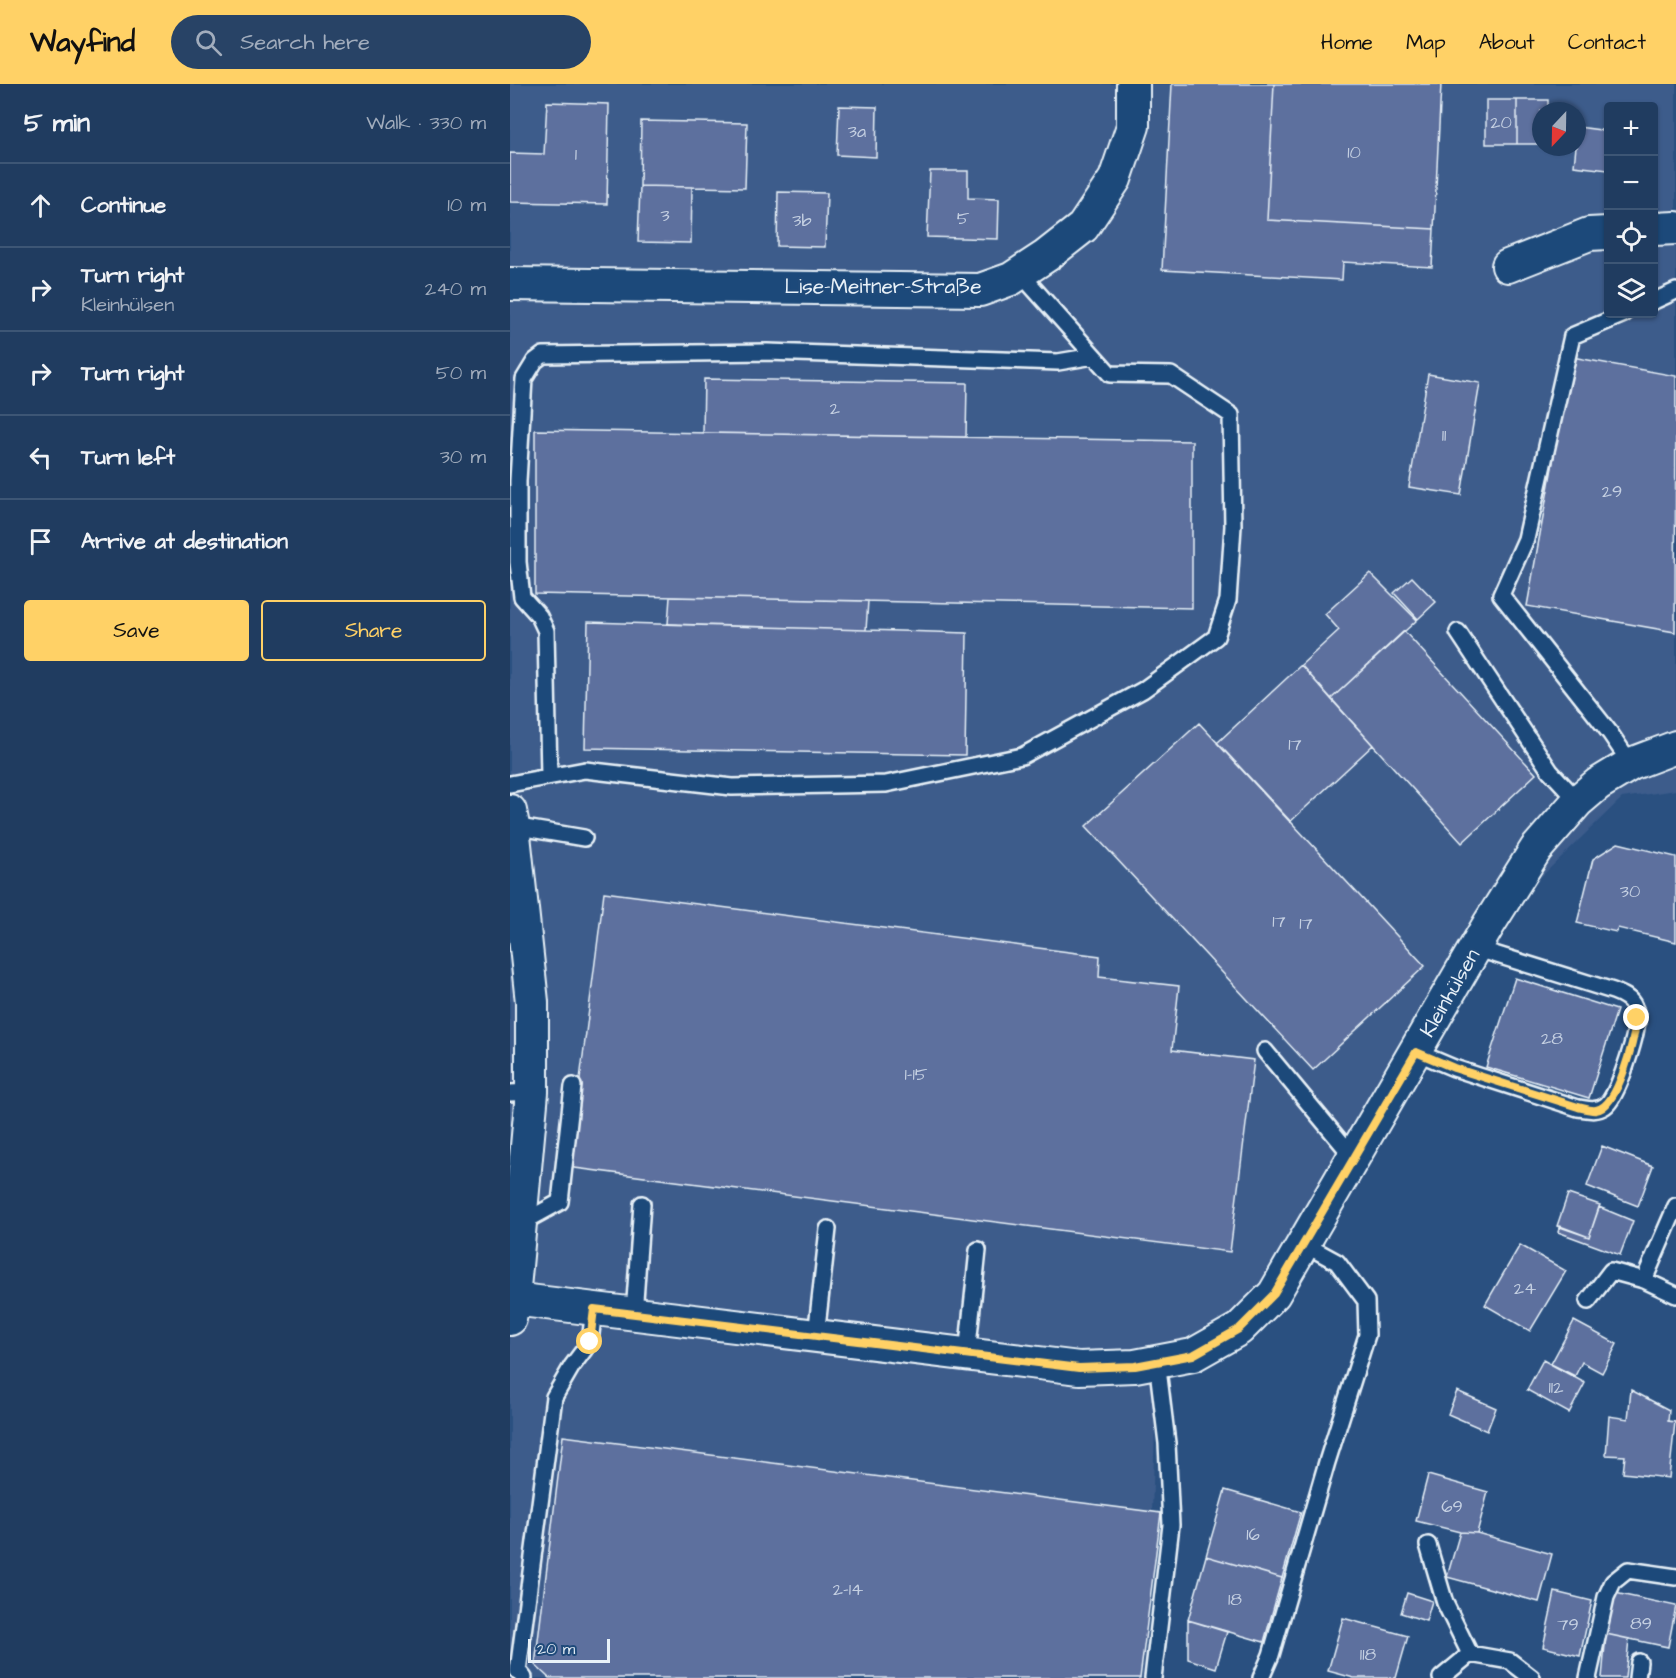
<!DOCTYPE html>
<meta charset="utf-8">
<style>
body{margin:0;font-family:"Architects Daughter",sans-serif;background:#284366;color:#f1f3f6}
.controls{position:absolute;right:18px;top:18px;display:grid;overflow:hidden;border-radius:6px;box-shadow:0 2px 4px #0004}
.controls button{width:54px;height:54px;display:grid;place-items:center;padding:0;border:0;border-bottom:2px solid #3d5675;background:#203c60;color:#f1f3f6;font:30px sans-serif}
.compass{position:absolute;left:1022px;top:18px;width:54px;height:54px;border-radius:50%;background:#203c60;box-shadow:0 2px 4px #0004;rotate:202deg}
.scale{position:absolute;left:18px;bottom:15px;width:82px;box-sizing:border-box;padding-left:6px;border:3px solid #e8f1f8;border-top:0;font-size:16px;line-height:21px;white-space:nowrap;color:#e8f1f8;-webkit-text-stroke:4px #1f4a7a;paint-order:stroke}
.stop{position:absolute;width:18px;height:18px;margin:-14px;border:4px solid #ffd166;border-radius:50%;background:#fff}
.stop.end{background:#ffd166;border-color:#fff;box-shadow:0 2px 6px #0008}
.list{margin:0;padding:0;list-style:none}
h2{display:flex;justify-content:space-between;align-items:center;height:78px;margin:0;padding:0 24px;font-size:26px}
h2 small{font-size:20px;font-weight:400;color:#a2adbd}
.list li{display:grid;grid-template-columns:39px 1fr auto;gap:18px;align-items:center;box-sizing:border-box;height:84px;padding:0 24px;border-top:2px solid #3d5675}
.list b{display:block;font-size:22px;white-space:nowrap}
.list p{margin:0;font-size:20px;white-space:nowrap;color:#a2adbd}
.list em{font-size:20px;font-style:normal;color:#a2adbd}
.actions{display:flex;gap:12px;padding:18px 24px}
.actions a{flex:1;padding:14px 0;border:2px solid #ffd166;border-radius:6px;text-align:center;font-size:21px;color:#ffd166}
.actions .main{background:#ffd166;color:#111}
.icon{flex:none;width:33px;height:33px;fill:none;stroke:currentColor;stroke-width:2;stroke-linecap:round;stroke-linejoin:round}
.map{position:relative;flex:none;width:1166px;height:1594px;overflow:hidden}
header{display:flex;align-items:center;gap:36px;box-sizing:border-box;height:84px;padding:0 30px;background:#ffd166;color:#111}
header strong{font-size:28px}
nav{display:flex;gap:33px;margin-inline-start:auto;font-size:21px}
.search{width:420px;height:54px;background:#284366;display:flex;align-items:center;gap:15px;box-sizing:border-box;padding:0 21px;border-radius:33px;color:#a2adbd;font-size:22px}
main{display:flex}
aside{flex:1;background:#203c60}
.map>svg:first-child{display:block}
.built{fill:#3c5c8b;fill-rule:evenodd}
.building{fill:#5d6f9e;stroke:#e8f1f8;stroke-width:1.5}
.lines{fill:none;stroke-linecap:round;stroke-linejoin:round}
.service-casing{stroke:#e8f1f8;stroke-width:20}
.minor-casing{stroke:#e8f1f8;stroke-width:36}
.service{stroke:#1f4a7a;stroke-width:15}
.minor{stroke:#1f4a7a;stroke-width:32}
.route{stroke:#ffd166;stroke-width:8}
.labels{text-anchor:middle;dominant-baseline:central;stroke-width:5;stroke-linejoin:round;paint-order:stroke}
.number-label{font-size:18px;fill:#c5d0e2}
.street-label{font-size:21px;fill:#e8f1f8;stroke:#1f4a7a}
</style>
<header>
<strong>Wayfind</strong>
<div class="search"><svg class="icon" aria-label="search" viewBox="0 0 24 24"><circle cx="10" cy="10" r="6"/><path d="M15 15l6 6"/></svg>Search here</div>
<nav><a>Home</a><a>Map</a><a>About</a><a>Contact</a></nav>
</header>
<main>
<aside>
<h2>5 min<small>Walk · 330 m</small></h2>
<ul class="list">
<li><svg class="icon" aria-label="ahead" viewBox="0 0 24 24"><path d="M12 20V5M6 11l6-6 6 6"/></svg><div><b>Continue</b></div><em>10 m</em></li>
<li><svg class="icon" aria-label="right" viewBox="0 0 24 24"><path d="M7 20v-9h11M14 6l5 5-5 5"/></svg><div><b>Turn right</b><p>Kleinhülsen</p></div><em>240 m</em></li>
<li><svg class="icon" aria-label="right" viewBox="0 0 24 24"><path d="M7 20v-9h11M14 6l5 5-5 5"/></svg><div><b>Turn right</b></div><em>50 m</em></li>
<li><svg class="icon" aria-label="left" viewBox="0 0 24 24"><path d="M17 20v-9H6M10 6l-5 5 5 5"/></svg><div><b>Turn left</b></div><em>30 m</em></li>
<li><svg class="icon" aria-label="arrive" viewBox="0 0 24 24"><path d="M6 21V4h12l-3 4 3 4H6"/></svg><div><b>Arrive at destination</b></div></li>
</ul>
<div class="actions"><a class="main">Save</a><a>Share</a></div>
</aside>
<div class="map">
<svg width="1166" height="1594" viewBox="0 0 1166 1594">
<rect width="100%" height="100%" fill="#2a5080"/>
<filter id="ink" filterUnits="userSpaceOnUse"><feTurbulence type="fractalNoise" baseFrequency=".0167" numOctaves="2"/><feDisplacementMap in="SourceGraphic" scale="12" xChannelSelector="R" yChannelSelector="G"/><feConvolveMatrix kernelMatrix="1 2 1 2 8 2 1 2 1" color-interpolation-filters="sRGB"/></filter>
<g filter="url(#ink)">
<path class="built" d="M0,0H1166V706L1112,714L961,861L739,1246L647,1289L636,1594H0ZM1098,22H1144V230H1098ZM1031,27H1067V63H1031Z"/>
<path class="building" d="M662,0H764L757,136L924,145L922,183L833,178L832,196L652,186Z
M764,0H931L924,145L757,136Z
M976,16H1007V60H976Z
M1007,16H1038V27H1031V60H1007Z
M37,18L99,20L97,120L0,118V69L34,70Z
M329,22L367,23L366,73L327,71Z
M131,37L237,39L235,104L130,102Z
M1068,43L1098,47V86L1064,82L1066,63H1067Z
M420,87H458V114L489,115L488,155L417,153Z
M130,102L182,103L181,159L128,158Z
M268,108L317,109L315,163L267,162Z
M1062,273L1166,292L1165,548L1017,522Z
M918,290L970,299L951,411L899,403Z
M194,295L457,299L456,353L193,349Z
M25,346L682,357V524L25,510Z
M860,489L907,536L821,615L791,581L829,546L815,530Z
M902,493L926,518L908,535L884,509Z
M160,513L358,517L356,546L158,540Z
M78,538L457,549L455,671L75,664Z
M894,547L1026,690L952,759L821,615Z
M791,581L863,661L780,738L707,659Z
M689,639L915,882L803,986L576,742Z
M1108,759L1166,773V858L1108,844L1106,848L1067,839L1083,775Z
M94,808L590,872L589,893L669,902L662,966L744,976L720,1168L57,1083L69,1003Z
M1005,894L1107,926L1079,1014L976,983Z
M1092,1062L1143,1082L1128,1122L1077,1102Z
M1058,1110L1090,1121L1079,1153L1047,1142Z
M1089,1123L1123,1137L1110,1171L1048,1148L1050,1142L1079,1153Z
M1010,1161L1056,1187L1020,1247L975,1221Z
M1064,1237L1107,1260L1092,1289L1072,1278L1065,1292L1041,1280Z
M1033,1276L1075,1299L1059,1329L1017,1306Z
M1121,1306L1159,1326L1158,1337L1165,1338L1159,1394L1113,1389L1115,1372L1096,1371L1099,1332L1118,1335Z
M947,1307L986,1324L977,1347L938,1330Z
M53,1352L651,1429L630,1594H39L25,1581Z
M918,1391L978,1408L967,1449L950,1448L906,1437Z
M715,1406L791,1428L772,1494L696,1472Z
M950,1448L967,1449L1042,1470L1029,1518L937,1493Z
M696,1472L772,1494L754,1558L678,1536Z
M1045,1508L1082,1517L1070,1572L1033,1563Z
M897,1509L922,1517L916,1537L891,1529Z
M1105,1509L1166,1522L1158,1563L1096,1550Z
M833,1534L898,1552L886,1594H844L818,1587Z
M678,1536L717,1548L706,1584L678,1575Z
M1096,1550L1119,1555L1115,1594H1092Z"/>
<g class="lines">
<g class="service-casing">
<path id="service" d="M1144,217L1166,207
M1114,230L1062,252L1016,455L991,511L1100,649L1121,680
M948,548L1040,687L1068,717
M39,692L36,547L29,532L12,513L8,478V397L14,295L25,277L33,271L257,268L548,278L584,272
M0,700L75,686L222,703L376,700L512,672L633,606L706,553L718,516L723,442L721,331L661,291L600,290L510,189
M3,742L74,754
M755,967L844,1074
M906,968L944,984L1068,1024C1077,1025 1086,1028 1095,1022C1108,1013 1126,953 1127,936C1127,932 1126,927 1124,923C1121,914 1111,910 1103,907L965,864
M0,1009L22,1008
M10,1140L50,1118L63,1002
M1134,1196L1166,1122
M1078,1217L1101,1187L1134,1196L1166,1211
M124,1230L132,1120
M306,1252L318,1145
M457,1271L468,1166
M918,1461L935,1519L960,1570
M14,1594L8,1587L44,1313L62,1282L80,1258L84,1225
M643,1594L661,1441L657,1359L647,1277
M751,1594L761,1571L817,1378L857,1251L856,1217L827,1178L794,1160
M931,1594L960,1570L1000,1577L1022,1594
M1078,1594L1096,1513L1103,1498L1118,1486L1166,1493
M1127,1594L1129,1578"/>
</g>
<g class="minor-casing">
<path id="minor" d="M1144,145L1166,144
M998,182L1079,150L1098,149
M0,200L470,206L501,195L536,172L573,143L605,95L623,42V0
M0,727L3,742L22,918V1008L3,1215L0,1235
M3,1215L569,1284L625,1282L683,1271L729,1245L764,1210L979,840L1026,765L1068,717L1088,700L1121,680L1166,663"/>
</g>
<use href="#service" class="service"/>
<use href="#minor" class="minor"/>
</g>
</g>
<g class="lines" filter="url(#ink)">
<path class="route" d="M80,1258L84,1225L569,1284L625,1282L683,1271L729,1245L764,1210L906,968L944,984L1068,1023C1073,1024 1081,1027 1086,1026C1109,1023 1124,954 1127,934"/>
</g>
<g class="labels">
<g class="number-label">
<text x="991" y="38">20</text>
<text x="347" y="47">3a</text>
<text x="844" y="68">10</text>
<text x="66" y="70">1</text>
<text x="155" y="131">3</text>
<text x="453" y="134">5</text>
<text x="292" y="136">3b</text>
<text x="325" y="324">2</text>
<text x="934" y="351">11</text>
<text x="1102" y="407">29</text>
<text x="785" y="660">17</text>
<text x="1120" y="807">30</text>
<text x="769" y="837">17</text>
<text x="796" y="839">17</text>
<text x="1042" y="954">28</text>
<text x="406" y="990">1-15</text>
<text x="1015" y="1204">24</text>
<text x="1046" y="1303">112</text>
<text x="942" y="1422">69</text>
<text x="743" y="1450">16</text>
<text x="338" y="1505">2-14</text>
<text x="725" y="1515">18</text>
<text x="1131" y="1539">89</text>
<text x="1058" y="1540">79</text>
<text x="858" y="1570">118</text>
</g>
<g class="street-label">
<text x="373" y="202">Lise-Meitner-Straße</text>
<text transform="translate(940 909) rotate(-60)">Kleinhülsen</text>
</g>
</g>
</svg>
<div class="controls">
<button>+</button>
<button>−</button>
<button><svg class="icon" aria-label="locate" viewBox="0 0 24 24"><circle cx="12" cy="12" r="6"/><path d="M12 2v4M12 18v4M2 12h4M18 12h4"/></svg></button>
<button><svg class="icon" aria-label="layers" viewBox="0 0 24 24"><path d="M12 4l9 5-9 5-9-5zM3 14l9 5 9-5"/></svg></button>
</div>
<svg class="compass" viewBox="-18 -18 36 36"><path d="M0-13l5 13h-10z" fill="#e53935"/><path d="M0 13l5-13h-10z" fill="#a2adbd"/></svg>
<div class="scale">20 m</div>
<div class="stop" style="left:80px;top:1258px"></div>
<div class="stop end" style="left:1127px;top:934px"></div>
</div>
</main>
